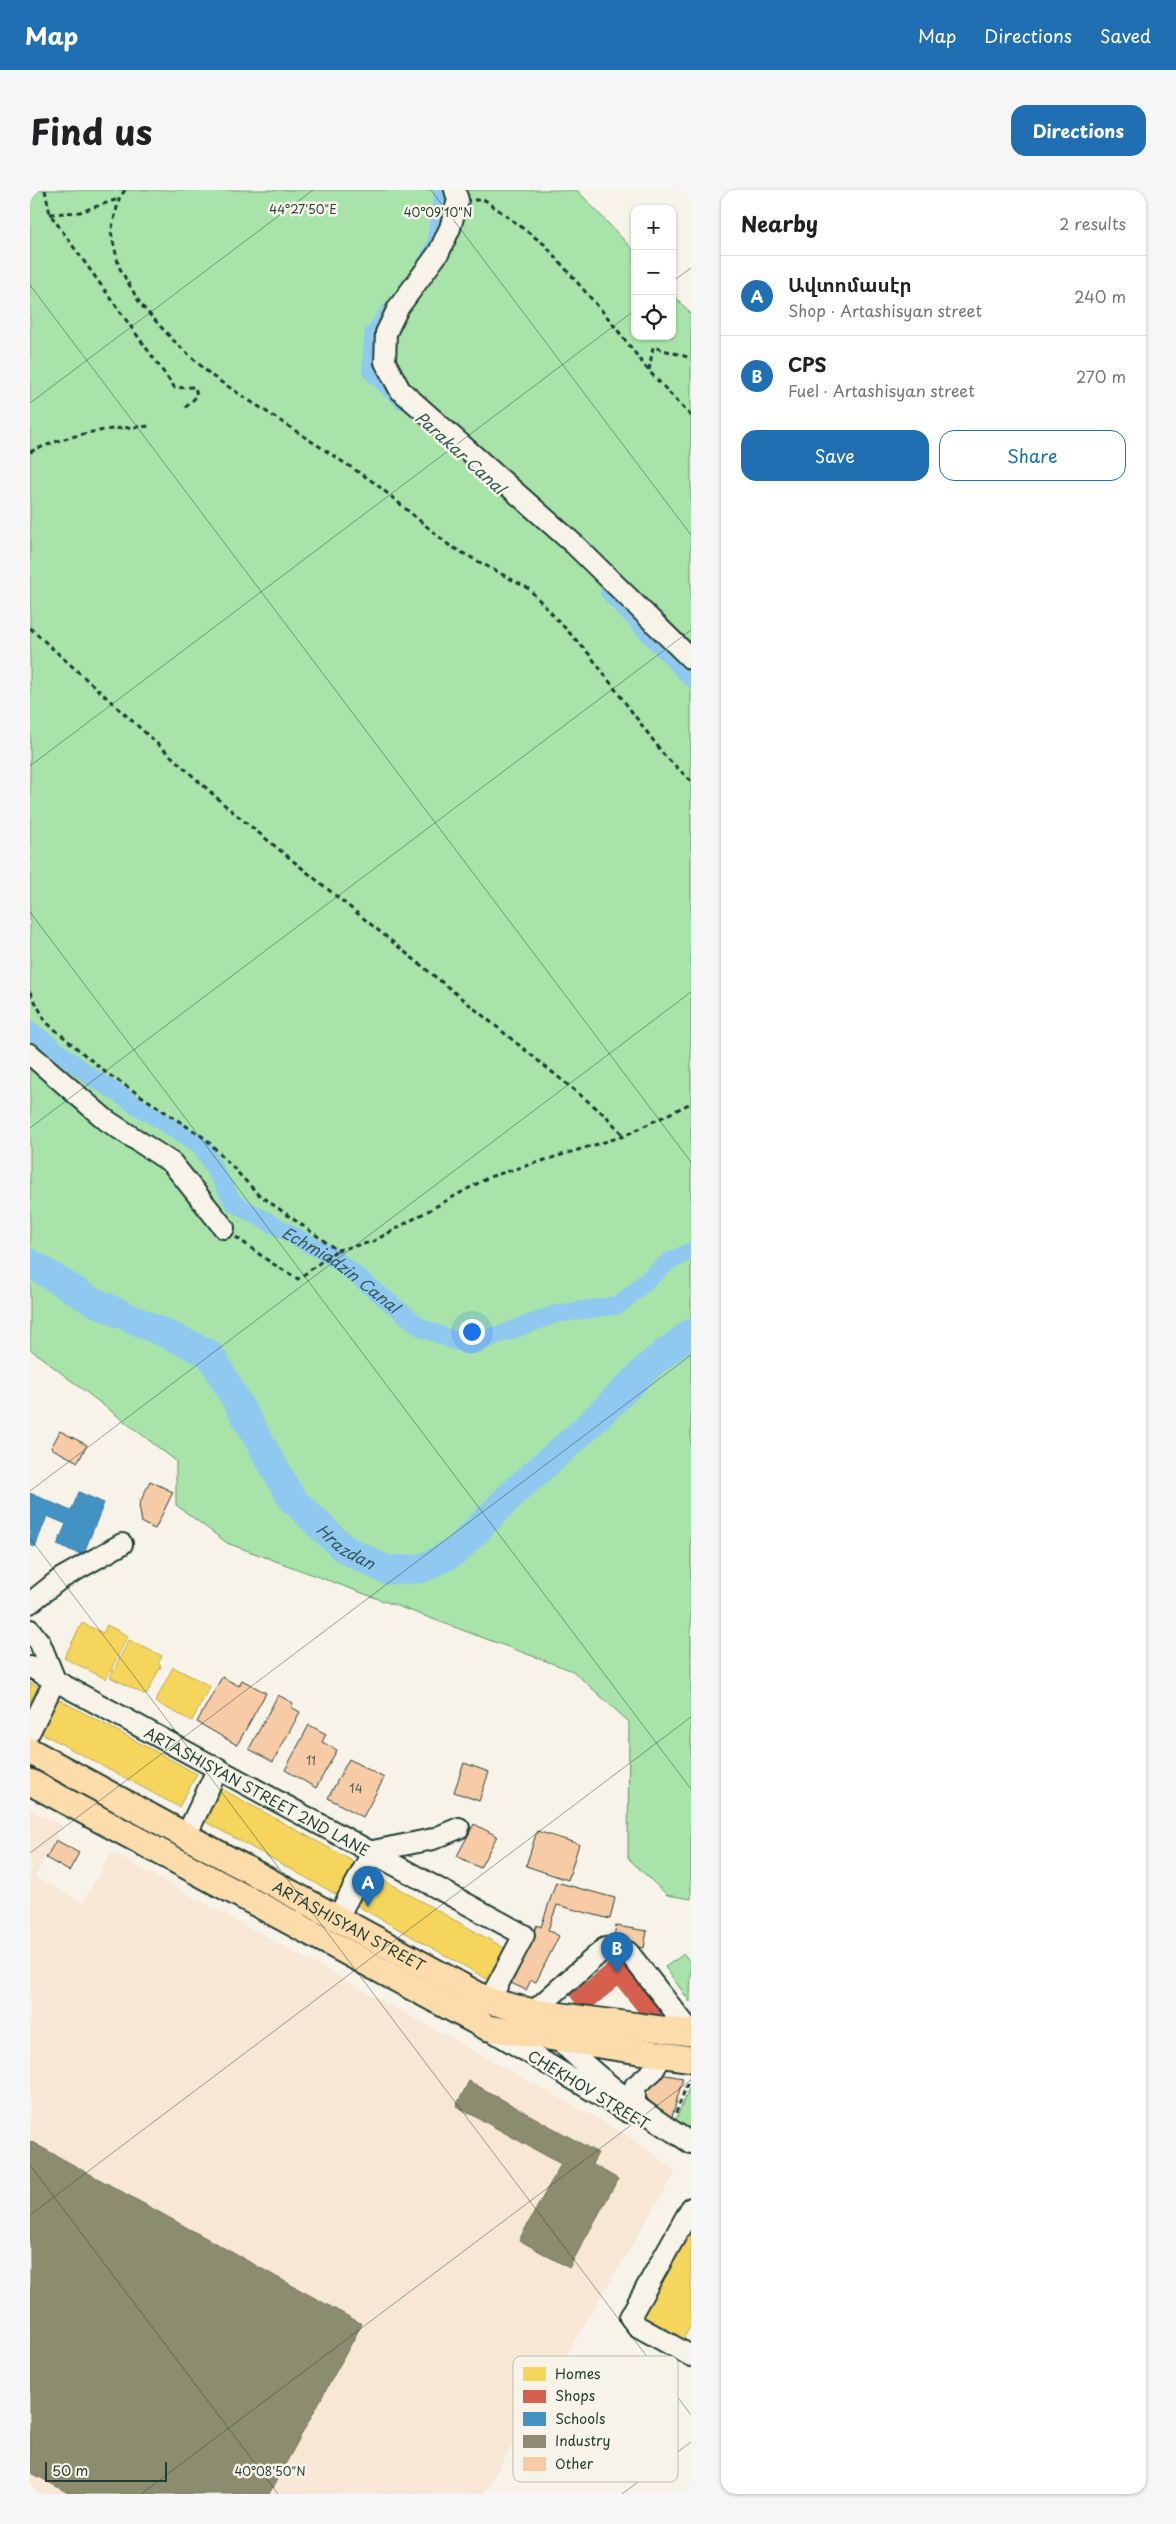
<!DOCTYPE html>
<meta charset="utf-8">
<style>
body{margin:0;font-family:"Playpen Sans","Noto Sans Armenian",sans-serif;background:#f6f6f6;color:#202124}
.controls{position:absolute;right:15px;top:15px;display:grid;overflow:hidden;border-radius:10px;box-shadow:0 1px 4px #0004}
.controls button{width:45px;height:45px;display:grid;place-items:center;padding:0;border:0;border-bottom:1px solid #e0e0e0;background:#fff;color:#202124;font:25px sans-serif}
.scale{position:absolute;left:15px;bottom:12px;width:122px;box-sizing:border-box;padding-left:5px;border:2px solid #1f3d34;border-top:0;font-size:14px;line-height:18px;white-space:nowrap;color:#1f3d34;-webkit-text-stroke:4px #f7f3e8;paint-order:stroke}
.you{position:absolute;left:441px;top:1141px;width:18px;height:18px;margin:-12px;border:4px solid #fff;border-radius:50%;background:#1a73e8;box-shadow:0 0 0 8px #1a73e833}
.badge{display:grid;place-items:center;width:32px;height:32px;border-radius:50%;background:#1f6fb2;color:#fff;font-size:16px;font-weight:700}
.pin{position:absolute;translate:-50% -41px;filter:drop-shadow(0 1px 2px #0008)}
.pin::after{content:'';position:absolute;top:26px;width:18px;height:15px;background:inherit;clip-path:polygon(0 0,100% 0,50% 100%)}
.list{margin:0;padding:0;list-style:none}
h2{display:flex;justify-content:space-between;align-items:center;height:65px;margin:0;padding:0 20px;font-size:21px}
h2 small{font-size:16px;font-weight:400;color:#757577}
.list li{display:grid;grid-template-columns:32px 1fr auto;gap:15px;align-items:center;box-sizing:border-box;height:80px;padding:0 20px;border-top:1px solid #e0e0e0}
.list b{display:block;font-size:19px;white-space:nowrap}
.list p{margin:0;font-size:16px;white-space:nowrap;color:#757577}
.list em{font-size:16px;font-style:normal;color:#757577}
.actions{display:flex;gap:10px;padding:15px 20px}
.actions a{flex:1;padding:11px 0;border:1px solid #1f6fb2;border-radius:15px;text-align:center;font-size:18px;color:#1f6fb2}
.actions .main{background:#1f6fb2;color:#fff}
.icon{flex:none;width:28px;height:28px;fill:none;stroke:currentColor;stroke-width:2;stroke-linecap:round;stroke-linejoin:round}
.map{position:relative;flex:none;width:661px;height:2304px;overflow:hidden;border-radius:15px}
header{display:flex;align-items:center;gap:30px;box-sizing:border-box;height:70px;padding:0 25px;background:#1f6fb2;color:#fff}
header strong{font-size:24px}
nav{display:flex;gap:28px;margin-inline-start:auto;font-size:18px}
.intro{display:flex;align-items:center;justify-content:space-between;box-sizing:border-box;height:120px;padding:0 30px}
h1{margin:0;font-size:35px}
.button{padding:12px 22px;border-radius:15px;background:#1f6fb2;color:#fff;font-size:18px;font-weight:700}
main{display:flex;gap:30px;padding:0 30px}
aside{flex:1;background:#fff;border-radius:15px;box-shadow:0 1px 4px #0004}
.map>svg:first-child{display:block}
.built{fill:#f7e7d4}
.green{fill:#a8e4aa;stroke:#64906f}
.homes{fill:#f6d55c;stroke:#b6a750}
.shops{fill:#d6604d;stroke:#9f5646}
.schools{fill:#4393c3;stroke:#387998}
.industry{fill:#8c8c6e;stroke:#6b745d}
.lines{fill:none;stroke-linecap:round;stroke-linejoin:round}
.canal{stroke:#90c9ef;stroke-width:18}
.river{stroke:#90c9ef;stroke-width:29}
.building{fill:#f8cba7;stroke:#1f3d34}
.minor-casing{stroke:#1f3d34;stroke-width:24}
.major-casing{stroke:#1f3d34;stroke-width:29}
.path{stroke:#1f3d34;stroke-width:3;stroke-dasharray:5 4;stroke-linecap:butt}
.minor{stroke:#f7f3e8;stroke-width:20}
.major{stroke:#fddcac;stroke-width:25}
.ticks{fill:none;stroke:#1f3d34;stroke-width:1;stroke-opacity:0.45}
.labels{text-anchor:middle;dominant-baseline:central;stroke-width:5;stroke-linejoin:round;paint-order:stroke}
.number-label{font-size:12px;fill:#556051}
.street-label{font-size:15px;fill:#1f3d34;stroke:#f7f3e8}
.water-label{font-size:16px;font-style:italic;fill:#365959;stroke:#f7f3e8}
.key{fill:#f7f3e8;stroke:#b6bcb2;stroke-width:1}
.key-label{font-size:14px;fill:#1f3d34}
.ticks-label{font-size:12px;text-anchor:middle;fill:#1f3d34;stroke:#f7f3e8;stroke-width:5;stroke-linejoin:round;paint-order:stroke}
</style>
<header>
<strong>Map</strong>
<nav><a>Map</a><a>Directions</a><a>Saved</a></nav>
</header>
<div class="intro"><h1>Find us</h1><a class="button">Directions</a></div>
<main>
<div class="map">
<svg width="661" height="2304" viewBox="0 0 661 2304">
<rect width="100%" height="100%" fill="#f7f3e8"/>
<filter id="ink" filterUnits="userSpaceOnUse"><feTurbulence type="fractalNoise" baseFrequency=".02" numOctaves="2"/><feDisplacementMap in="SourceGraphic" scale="10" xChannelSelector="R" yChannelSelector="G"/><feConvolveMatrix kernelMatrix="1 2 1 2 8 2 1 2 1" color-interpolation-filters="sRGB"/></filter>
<g filter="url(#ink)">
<path class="built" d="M0,1619L32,1636L5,1687L53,1713L81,1662L594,1943L646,1981L453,2304H0Z"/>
<path class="green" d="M0,0H547L605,62V146H642V103L661,124V1709L637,1705L598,1668L599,1532L543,1481L197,1353L146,1315V1271L0,1159Z
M654,1764L661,1774L660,1812L635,1777Z
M661,1894V1941L645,1932Z"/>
<path class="homes" d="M52,1433L73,1443L77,1435L98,1446L76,1489L34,1468Z
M99,1450L132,1466L128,1474L131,1476L116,1505L80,1487Z
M143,1477L180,1496L162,1531L125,1512Z
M0,1493L8,1497L0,1512Z
M28,1509L167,1584L149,1617L11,1543Z
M192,1599L328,1674L311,1707L174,1631Z
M341,1683L476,1759L459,1790L324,1714Z
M661,2030V2135L651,2153L606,2126Z"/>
<path class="shops" d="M592,1764L636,1820L625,1828L612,1826L588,1796L560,1819L549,1817L540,1805Z"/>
<path class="schools" d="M49,1302L74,1313L53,1365L27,1355L36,1334L17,1326L5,1357L0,1355V1303L41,1321Z"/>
<path class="industry" d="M439,1891L568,1963L562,1974L588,1989L539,2078L489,2050L531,1974L426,1916Z
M0,1951L332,2134L239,2304H40L0,2282Z"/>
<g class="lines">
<g class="canal">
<path d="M401,63L405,57L413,0"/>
<path d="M360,121L343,145L341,181L373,211"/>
<path d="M579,402L661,488"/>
<path id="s1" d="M0,840L63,888L171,956L204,1013L304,1068L392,1138L438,1156L526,1124L589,1115L638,1072L661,1061"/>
</g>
<path class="river" id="s2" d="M0,1073L58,1109L180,1164L262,1309L313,1358L356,1380L391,1379L426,1361L484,1302L556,1238L622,1173L661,1143"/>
</g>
<path class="building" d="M30,1241L57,1255L48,1272L21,1258Z
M120,1291L143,1302L125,1339L112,1333L109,1315Z
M192,1487L209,1496L212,1490L236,1503L207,1555L167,1532Z
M248,1505L263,1513L261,1517L270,1522L243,1572L219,1559Z
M279,1535L296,1544L292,1552L307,1560L286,1598L255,1580Z
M319,1569L354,1588L333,1627L298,1608Z
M434,1573L459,1582L449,1611L424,1602Z
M444,1634L467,1646L450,1678L427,1666Z
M507,1641L549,1654L538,1690L496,1676Z
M26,1650L49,1663L39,1681L16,1668Z
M526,1692L585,1708L580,1729L527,1715L518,1740L529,1746L506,1792L501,1790L496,1800L481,1793L485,1786L482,1785L507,1735L511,1737Z
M586,1736L617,1741L614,1758L583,1752Z
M630,1884L653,1888L642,1927L624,1917L611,1900Z"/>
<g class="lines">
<g class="minor-casing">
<g id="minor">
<path d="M425,0L428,10L420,38L409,62L368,118L356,143L355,172L370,200L545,355L661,469"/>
<path d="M0,864L76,930L142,973L194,1038"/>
<path d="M0,1413L30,1389L92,1354"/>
<path d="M0,1440L10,1453L25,1490L0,1541"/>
<path id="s3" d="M0,1477L494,1745L459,1811"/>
<path d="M156,1646L188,1578"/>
<path d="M307,1729L343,1661L403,1649L429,1638"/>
<path d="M464,1842L598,1922"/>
<path d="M661,1842L598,1762L575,1758L503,1822C547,1873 604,1917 661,1953"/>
<path d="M605,1915V1896L623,1881L633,1864"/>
<path d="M661,2018L600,2127L607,2136L661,2166"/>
</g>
</g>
<g class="major-casing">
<g id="major">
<path id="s4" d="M0,1561L459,1811L503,1822L661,1843"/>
<path d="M0,1592L458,1838L661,1869"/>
</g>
</g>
<path class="path" d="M15,0L20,24L145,198L165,197L167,206L154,219
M95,0L89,9L81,42L89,77L111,115L143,150L182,186L345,293L420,356L499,399L559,464L634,565L661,591
M444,10H455L514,54L579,129L618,180L661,226
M20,24L50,22L88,9
M619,180L623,157L661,168
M0,262C43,243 75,238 122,236
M0,438L197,617L576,926L594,946
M0,802L16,832L75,882L176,949L228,1004L307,1060L342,1052L459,987L594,946L661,913
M206,1047L240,1072L268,1089L307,1060
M646,1923L659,1889"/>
<use href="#minor" class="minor"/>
<use href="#major" class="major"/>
</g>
</g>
<path class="ticks" d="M401,0L661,345M642,92L661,78M0,95L661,972M0,213L283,0M0,576L605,120M0,722L661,1599M0,938L661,440M0,1301L661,802M0,1348L661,2225M0,1663L661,1165M0,1975L248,2304M0,2025L661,1527M111,2304L661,1890M592,2304L661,2252"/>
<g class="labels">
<g class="number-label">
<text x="281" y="1570">11</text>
<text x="326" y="1598">14</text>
</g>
<g class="street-label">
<text stroke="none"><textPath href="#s3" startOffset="259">ARTASHISYAN STREET 2ND LANE</textPath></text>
<text stroke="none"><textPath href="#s4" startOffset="364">ARTASHISYAN STREET</textPath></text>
<text transform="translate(559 1899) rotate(31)">CHEKHOV STREET</text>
</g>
<g class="water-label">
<text transform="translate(431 262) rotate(42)">Parakar Canal</text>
<text stroke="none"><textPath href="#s1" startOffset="399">Echmiadzin Canal</textPath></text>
<text stroke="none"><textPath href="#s2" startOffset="441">Hrazdan</textPath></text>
</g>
</g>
<rect x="483" y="2166" width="165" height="126" rx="8" class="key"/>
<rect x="493" y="2177" width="23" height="14" fill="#f6d55c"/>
<rect x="493" y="2200" width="23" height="13" fill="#d6604d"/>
<rect x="493" y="2222" width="23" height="14" fill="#4393c3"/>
<rect x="493" y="2245" width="23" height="13" fill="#8c8c6e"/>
<rect x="493" y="2267" width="23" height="14" fill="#f8cba7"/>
<g class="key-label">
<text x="525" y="2189">Homes</text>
<text x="525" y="2211">Shops</text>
<text x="525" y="2234">Schools</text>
<text x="525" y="2256">Industry</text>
<text x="525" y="2279">Other</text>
</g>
<g class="ticks-label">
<text x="273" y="24">44°27'50"E</text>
<text x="408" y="27">40°09'10"N</text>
<text x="240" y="2286">40°08'50"N</text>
</g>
</svg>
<div class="controls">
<button>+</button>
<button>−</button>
<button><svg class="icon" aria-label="locate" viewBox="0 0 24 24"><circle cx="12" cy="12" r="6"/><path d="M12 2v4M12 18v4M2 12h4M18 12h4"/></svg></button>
</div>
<div class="scale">50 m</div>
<div class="you"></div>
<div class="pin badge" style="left:338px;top:1717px">A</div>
<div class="pin badge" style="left:587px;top:1783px">B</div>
</div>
<aside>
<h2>Nearby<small>2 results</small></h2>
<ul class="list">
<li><span class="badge">A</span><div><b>Ավտոմասէր</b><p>Shop · Artashisyan street</p></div><em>240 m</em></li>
<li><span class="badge">B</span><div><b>CPS</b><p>Fuel · Artashisyan street</p></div><em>270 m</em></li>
</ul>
<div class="actions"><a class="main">Save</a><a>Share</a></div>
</aside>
</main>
